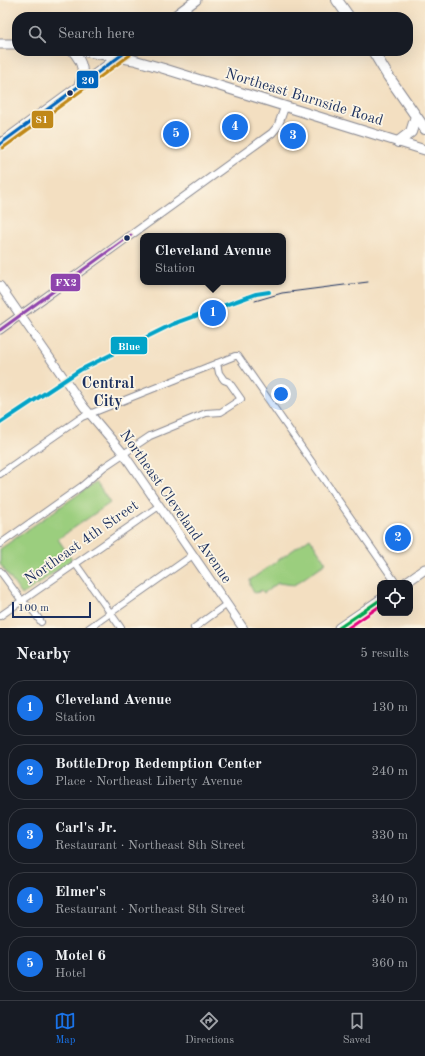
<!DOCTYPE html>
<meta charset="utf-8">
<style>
body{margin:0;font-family:"Old Standard TT",serif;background:#20242c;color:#f1f3f6}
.controls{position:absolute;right:12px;bottom:12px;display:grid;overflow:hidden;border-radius:8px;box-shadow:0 4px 16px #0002}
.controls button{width:36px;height:36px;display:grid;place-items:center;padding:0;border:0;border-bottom:1px solid #363941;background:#171b24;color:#f1f3f6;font:20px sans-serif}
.scale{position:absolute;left:12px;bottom:10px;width:79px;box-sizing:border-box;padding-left:4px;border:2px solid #1b2f5e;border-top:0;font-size:11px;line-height:14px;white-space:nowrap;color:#1b2f5e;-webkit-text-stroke:3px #fcf5e5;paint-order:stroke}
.you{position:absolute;left:281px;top:394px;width:14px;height:14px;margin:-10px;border:3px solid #fff;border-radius:50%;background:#1a73e8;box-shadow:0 0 0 6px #1a73e833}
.badge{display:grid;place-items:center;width:26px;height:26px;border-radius:50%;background:#1a73e8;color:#fff;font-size:13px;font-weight:700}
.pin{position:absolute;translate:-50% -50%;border:2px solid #fff;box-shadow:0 1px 4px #0006}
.popup{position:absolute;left:140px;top:233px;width:146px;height:52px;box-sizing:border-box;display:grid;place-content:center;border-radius:8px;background:#171b24;filter:drop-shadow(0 1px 3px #0005);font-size:13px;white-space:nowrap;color:#9ea1a6}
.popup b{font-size:15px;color:#f1f3f6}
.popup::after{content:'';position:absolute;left:50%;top:100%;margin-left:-8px;border:8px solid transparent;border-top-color:#171b24}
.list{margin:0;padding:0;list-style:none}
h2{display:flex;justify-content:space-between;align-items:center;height:52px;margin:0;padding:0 16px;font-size:17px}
h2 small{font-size:13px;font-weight:400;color:#9ea1a6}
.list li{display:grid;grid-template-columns:26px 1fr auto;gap:12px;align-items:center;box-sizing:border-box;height:56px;margin:0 8px 8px;padding:0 8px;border:1px solid #363941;border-radius:16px}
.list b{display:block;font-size:15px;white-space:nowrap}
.list p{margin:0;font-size:13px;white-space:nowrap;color:#9ea1a6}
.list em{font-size:13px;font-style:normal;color:#9ea1a6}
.icon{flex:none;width:22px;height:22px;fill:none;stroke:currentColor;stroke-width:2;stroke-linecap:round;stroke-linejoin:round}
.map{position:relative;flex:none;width:425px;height:628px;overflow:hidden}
.search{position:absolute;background:#171b24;box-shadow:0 4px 16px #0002;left:12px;right:12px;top:12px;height:44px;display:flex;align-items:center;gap:10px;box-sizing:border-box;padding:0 14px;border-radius:16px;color:#9ea1a6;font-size:15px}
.sheet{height:372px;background:#171b24}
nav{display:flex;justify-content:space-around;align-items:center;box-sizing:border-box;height:56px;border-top:1px solid #363941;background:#171b24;font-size:11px;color:#9ea1a6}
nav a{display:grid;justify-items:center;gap:2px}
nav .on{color:#1a73e8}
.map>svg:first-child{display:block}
.green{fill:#9bce7e;stroke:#5b7e6e}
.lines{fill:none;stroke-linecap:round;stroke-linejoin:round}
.minor-casing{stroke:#878790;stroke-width:8}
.tertiary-casing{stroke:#878790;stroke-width:9}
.secondary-casing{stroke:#878790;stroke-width:10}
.primary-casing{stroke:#878790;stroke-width:11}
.trunk-casing{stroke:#878790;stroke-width:12}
.minor{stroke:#fff;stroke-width:6}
.tertiary{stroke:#fff;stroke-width:7}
.secondary{stroke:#fff;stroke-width:8}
.primary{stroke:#fff;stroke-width:9}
.trunk{stroke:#fff;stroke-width:10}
.tram{stroke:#1b2f5e;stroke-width:1}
.bus-1-casing{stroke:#fcf5e5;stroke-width:6}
.bus-2-casing{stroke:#fcf5e5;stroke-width:6}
.bus-3-casing{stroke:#fcf5e5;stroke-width:6}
.bus-4-casing{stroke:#fcf5e5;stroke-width:6}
.bus-5-casing{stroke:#fcf5e5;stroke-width:6}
.bus-1{stroke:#0065bd;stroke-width:3}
.bus-2{stroke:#c08818;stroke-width:3}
.bus-3{stroke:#8e44ad;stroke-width:3}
.bus-4{stroke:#00a651;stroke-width:3}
.bus-5{stroke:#e5007d;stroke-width:3}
.rail-1-casing{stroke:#fcf5e5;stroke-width:7}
.rail-1{stroke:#01a3c8;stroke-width:4}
.bus-dot{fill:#1b2f5e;stroke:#fcf5e5;stroke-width:1.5}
.labels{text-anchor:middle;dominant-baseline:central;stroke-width:3.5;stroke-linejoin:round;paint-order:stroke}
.street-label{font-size:15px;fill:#1b2f5e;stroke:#fcf5e5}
.neighbourhood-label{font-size:16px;font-weight:bold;fill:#1b2f5e;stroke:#fcf5e5}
.line-badge{stroke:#fcf5e5;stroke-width:1.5}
.badge-label{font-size:11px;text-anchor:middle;font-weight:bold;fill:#fff}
</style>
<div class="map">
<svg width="425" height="628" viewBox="0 0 425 628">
<rect width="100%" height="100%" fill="#fcf5e5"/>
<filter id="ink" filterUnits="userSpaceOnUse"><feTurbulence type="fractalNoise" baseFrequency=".025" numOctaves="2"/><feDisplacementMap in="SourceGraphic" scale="8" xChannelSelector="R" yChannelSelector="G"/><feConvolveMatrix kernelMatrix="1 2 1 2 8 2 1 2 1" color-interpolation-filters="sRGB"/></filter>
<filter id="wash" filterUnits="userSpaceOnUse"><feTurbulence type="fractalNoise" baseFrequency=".012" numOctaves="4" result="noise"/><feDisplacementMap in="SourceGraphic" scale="16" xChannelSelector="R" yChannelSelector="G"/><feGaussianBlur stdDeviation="0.9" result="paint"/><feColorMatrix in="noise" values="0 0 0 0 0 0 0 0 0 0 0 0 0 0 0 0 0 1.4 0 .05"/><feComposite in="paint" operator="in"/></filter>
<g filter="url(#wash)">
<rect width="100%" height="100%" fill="#f3dfc1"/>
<path class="green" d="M96,482L110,503L58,539L72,560L22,595L0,564V549Z
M310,538L326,563L294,585L278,583L264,593L261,590L259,592L254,593L250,585V580Z"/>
</g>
<g filter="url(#ink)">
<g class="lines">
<g class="minor-casing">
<path id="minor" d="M0,474L82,417L235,356H238L396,583
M0,544L82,486L104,467L150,436L206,413L221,412L241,399L229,382L224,380L219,373L217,363
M75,563L121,628
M0,571L22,601L34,612L41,622
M0,616L159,506
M89,628L193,555
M194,628L227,604"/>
</g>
<g class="tertiary-casing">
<path id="tertiary" d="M0,330L272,133L278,126L285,106"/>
</g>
<g class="secondary-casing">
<path id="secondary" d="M0,286L84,407L123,453L243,628"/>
</g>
<g class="primary-casing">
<path id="primary" d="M173,17L196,0
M0,44H17
M73,51C83,63 85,72 79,86
M82,51L134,60L162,68L425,150
M0,144L127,51
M405,583L425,569
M339,628L380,600"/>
</g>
<g class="trunk-casing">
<path id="trunk" d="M337,0L349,17
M373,51L388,76L425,129
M398,142L411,132L416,116"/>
</g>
<use href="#minor" class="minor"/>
<use href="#tertiary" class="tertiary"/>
<use href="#secondary" class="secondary"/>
<use href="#primary" class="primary"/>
<use href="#trunk" class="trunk"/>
<path class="tram" d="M255,301L282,293L368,282"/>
<g class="bus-1-casing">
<path id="bus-1" d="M0,144L127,51"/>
</g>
<g class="bus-2-casing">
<path id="bus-2" d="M3,148L130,55"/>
</g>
<g class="bus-3-casing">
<path id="bus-3" d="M0,330L131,235"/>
</g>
<g class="bus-4-casing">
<path id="bus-4" d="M339,628L380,600"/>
</g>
<g class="bus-5-casing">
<path id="bus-5" d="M348,628L380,606"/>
</g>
<use href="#bus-1" class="bus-1"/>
<use href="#bus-2" class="bus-2"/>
<use href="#bus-3" class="bus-3"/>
<use href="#bus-4" class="bus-4"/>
<use href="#bus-5" class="bus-5"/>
<g class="rail-1-casing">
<path id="rail-1" d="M0,423L80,370L173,324L256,294L269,292"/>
</g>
<use href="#rail-1" class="rail-1"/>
</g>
</g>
<g class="bus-dot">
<circle cx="70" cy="93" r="3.5"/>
<circle cx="127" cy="238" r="3.5"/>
</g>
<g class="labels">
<g class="street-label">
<text transform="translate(304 98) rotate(17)">Northeast Burnside Road</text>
<text transform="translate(175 507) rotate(55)">Northeast Cleveland Avenue</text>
<text transform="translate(82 543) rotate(-35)">Northeast 4th Street</text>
</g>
<g class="neighbourhood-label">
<text x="108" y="384">Central<tspan x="108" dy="18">City</tspan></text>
</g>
</g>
<g class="line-badge">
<rect x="76" y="70" width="23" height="19" rx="4" fill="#0065bd"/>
<rect x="31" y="110" width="23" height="19" rx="4" fill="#c08818"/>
<rect x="50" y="273" width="31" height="19" rx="4" fill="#8e44ad"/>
<rect x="110" y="336" width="38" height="19" rx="4" fill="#01a3c8"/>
</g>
<g class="badge-label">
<text x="88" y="84">20</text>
<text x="42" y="123">81</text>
<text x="66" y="286">FX2</text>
<text x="129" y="350">Blue</text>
</g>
</svg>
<div class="controls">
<button><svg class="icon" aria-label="locate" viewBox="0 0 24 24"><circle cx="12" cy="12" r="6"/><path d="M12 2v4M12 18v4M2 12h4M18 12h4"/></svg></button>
</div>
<div class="scale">100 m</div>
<div class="you"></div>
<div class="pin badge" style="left:213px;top:313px">1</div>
<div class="popup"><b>Cleveland Avenue</b>Station</div>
<div class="pin badge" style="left:398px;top:538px">2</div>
<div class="pin badge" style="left:293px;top:136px">3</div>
<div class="pin badge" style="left:235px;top:127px">4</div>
<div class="pin badge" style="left:176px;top:134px">5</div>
<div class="search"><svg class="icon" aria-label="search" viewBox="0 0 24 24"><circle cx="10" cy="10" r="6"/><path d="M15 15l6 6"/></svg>Search here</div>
</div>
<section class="sheet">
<h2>Nearby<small>5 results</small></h2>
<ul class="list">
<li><span class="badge">1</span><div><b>Cleveland Avenue</b><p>Station</p></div><em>130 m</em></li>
<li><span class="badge">2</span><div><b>BottleDrop Redemption Center</b><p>Place · Northeast Liberty Avenue</p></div><em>240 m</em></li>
<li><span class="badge">3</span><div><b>Carl's Jr.</b><p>Restaurant · Northeast 8th Street</p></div><em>330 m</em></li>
<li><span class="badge">4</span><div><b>Elmer's</b><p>Restaurant · Northeast 8th Street</p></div><em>340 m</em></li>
<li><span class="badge">5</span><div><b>Motel 6</b><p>Hotel</p></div><em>360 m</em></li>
</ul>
</section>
<nav>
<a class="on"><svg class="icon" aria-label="map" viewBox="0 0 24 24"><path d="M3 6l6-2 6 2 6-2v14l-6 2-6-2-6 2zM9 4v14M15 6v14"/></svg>Map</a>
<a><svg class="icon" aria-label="directions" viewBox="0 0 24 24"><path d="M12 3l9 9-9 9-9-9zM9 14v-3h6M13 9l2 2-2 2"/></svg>Directions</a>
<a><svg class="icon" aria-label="saved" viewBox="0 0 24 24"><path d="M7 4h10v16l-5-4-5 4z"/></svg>Saved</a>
</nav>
